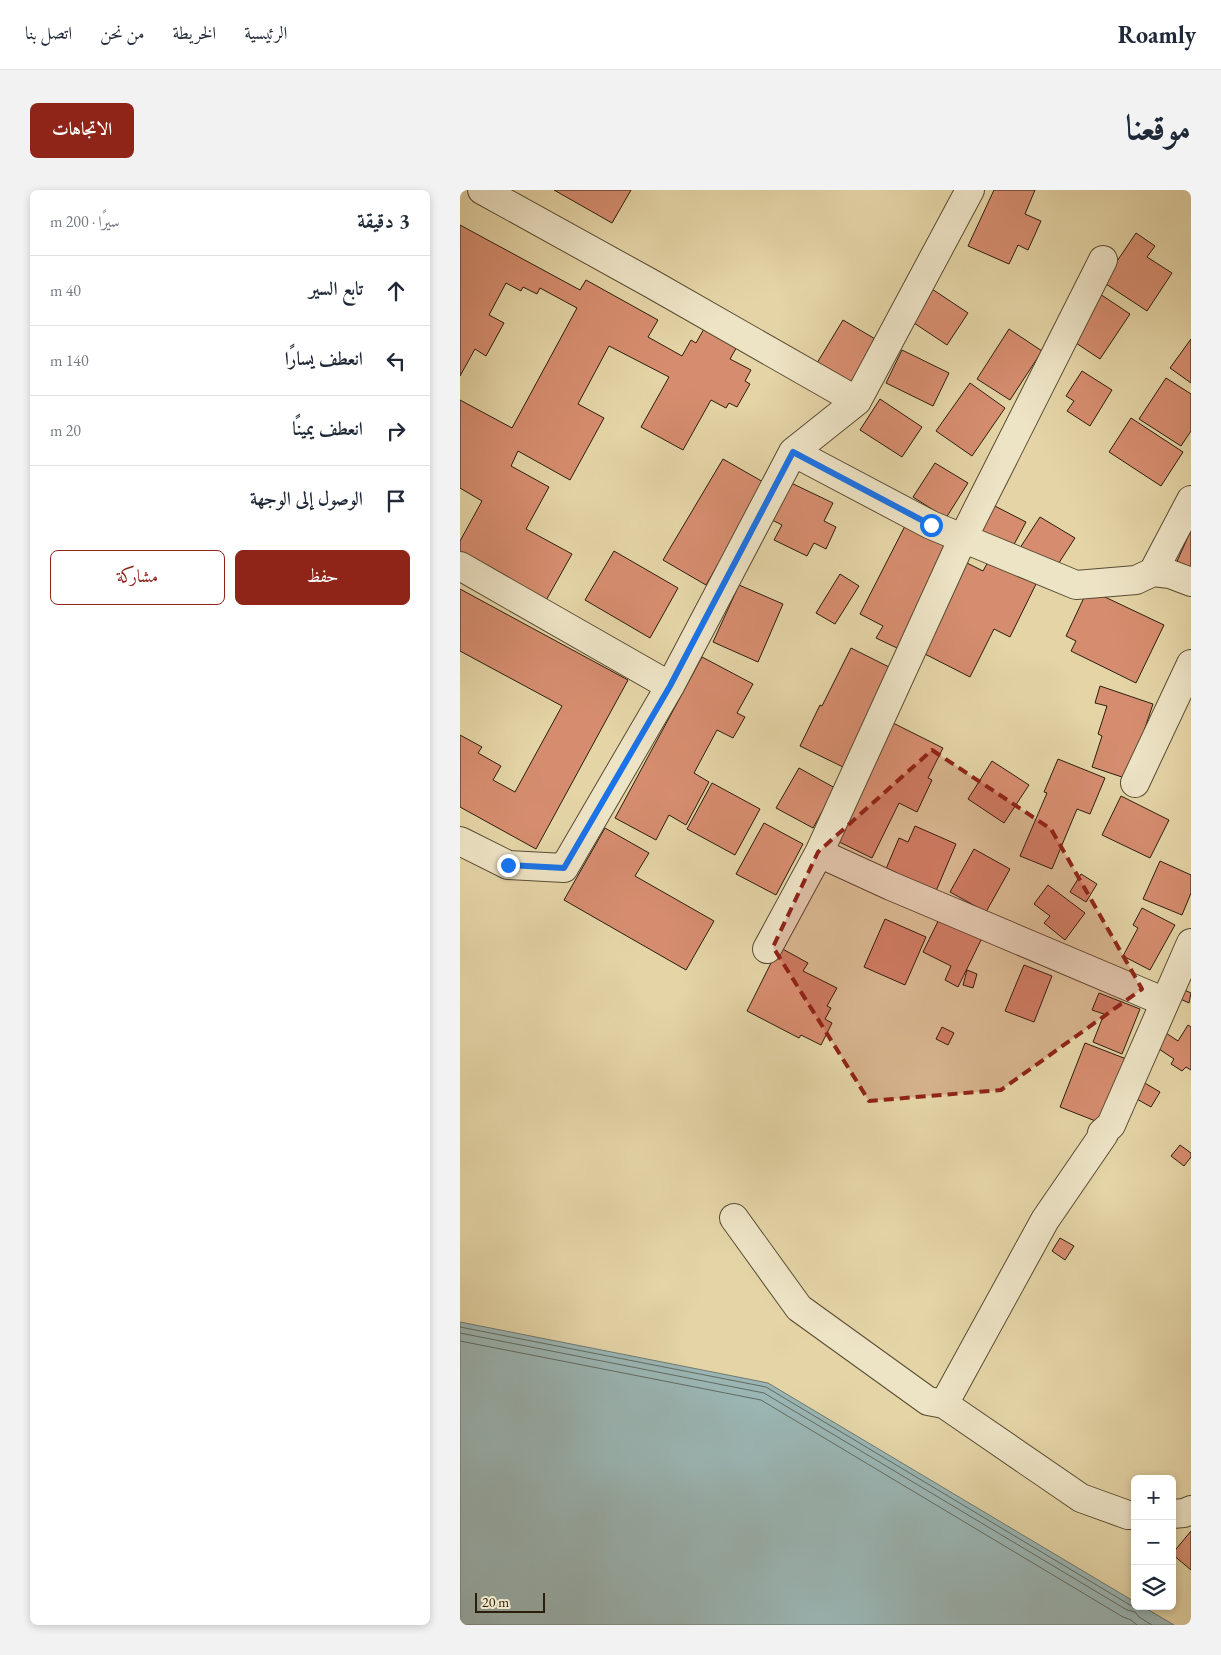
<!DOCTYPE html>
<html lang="ar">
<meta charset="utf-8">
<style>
body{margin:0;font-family:"EB Garamond",Amiri,serif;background:#f2f2f3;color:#1f2937;direction:rtl}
.controls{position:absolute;right:15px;bottom:15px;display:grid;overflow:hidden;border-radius:8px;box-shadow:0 2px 8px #0003}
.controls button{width:45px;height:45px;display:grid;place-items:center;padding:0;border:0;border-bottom:1px solid #e0e1e3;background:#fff;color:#1f2937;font:25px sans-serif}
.scale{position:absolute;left:15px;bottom:12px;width:70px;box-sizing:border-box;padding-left:5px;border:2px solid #2b1e0c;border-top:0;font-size:14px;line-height:18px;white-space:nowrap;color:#2b1e0c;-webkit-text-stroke:4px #ede3c5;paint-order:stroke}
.stop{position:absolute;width:15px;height:15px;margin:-11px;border:4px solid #1a73e8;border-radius:50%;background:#fff}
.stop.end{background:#1a73e8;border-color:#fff;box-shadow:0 1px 5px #0008}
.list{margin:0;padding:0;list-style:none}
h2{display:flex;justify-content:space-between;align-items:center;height:65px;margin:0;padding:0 20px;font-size:21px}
h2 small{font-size:16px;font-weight:400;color:#747a83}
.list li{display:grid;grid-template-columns:32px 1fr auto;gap:15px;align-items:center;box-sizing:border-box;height:70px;padding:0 20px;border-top:1px solid #e0e1e3}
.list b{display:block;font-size:19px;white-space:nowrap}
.list em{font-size:16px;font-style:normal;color:#747a83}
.actions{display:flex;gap:10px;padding:15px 20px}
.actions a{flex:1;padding:11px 0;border:1px solid #8f2418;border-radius:8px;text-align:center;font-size:18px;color:#8f2418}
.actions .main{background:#8f2418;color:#fff}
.icon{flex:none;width:28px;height:28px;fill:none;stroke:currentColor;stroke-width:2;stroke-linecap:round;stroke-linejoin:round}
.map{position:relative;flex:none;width:731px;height:1435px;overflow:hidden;direction:ltr;border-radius:8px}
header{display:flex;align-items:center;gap:30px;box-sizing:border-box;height:70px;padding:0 25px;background:#fff;border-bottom:1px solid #e0e1e3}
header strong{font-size:24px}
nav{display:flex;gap:28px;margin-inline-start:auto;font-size:18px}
.intro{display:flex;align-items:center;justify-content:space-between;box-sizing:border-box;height:120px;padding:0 30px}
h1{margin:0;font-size:35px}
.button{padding:12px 22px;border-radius:8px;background:#8f2418;color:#fff;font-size:18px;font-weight:700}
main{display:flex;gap:30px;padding:0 30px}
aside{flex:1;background:#fff;border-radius:8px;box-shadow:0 2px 8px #0003}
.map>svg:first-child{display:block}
.water{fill:#9ab5b3;stroke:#6e7970}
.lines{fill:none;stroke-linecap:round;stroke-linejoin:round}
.shore{stroke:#626a60;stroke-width:1}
.building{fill:#d68d6f;stroke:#2b1e0c}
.minor-casing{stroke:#594c32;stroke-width:30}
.minor{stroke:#ede3c5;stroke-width:28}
.route{stroke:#1a73e8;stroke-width:6}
.marked{fill:#8f2418;fill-opacity:0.2;stroke:#8f2418;stroke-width:4;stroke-dasharray:10 6;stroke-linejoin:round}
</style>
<header>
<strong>Roamly</strong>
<nav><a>الرئيسية</a><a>الخريطة</a><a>من نحن</a><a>اتصل بنا</a></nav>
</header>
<div class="intro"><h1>موقعنا</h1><a class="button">الاتجاهات</a></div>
<main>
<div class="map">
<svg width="731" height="1435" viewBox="0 0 731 1435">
<rect width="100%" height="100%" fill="#e4d4a6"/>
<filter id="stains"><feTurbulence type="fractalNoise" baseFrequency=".004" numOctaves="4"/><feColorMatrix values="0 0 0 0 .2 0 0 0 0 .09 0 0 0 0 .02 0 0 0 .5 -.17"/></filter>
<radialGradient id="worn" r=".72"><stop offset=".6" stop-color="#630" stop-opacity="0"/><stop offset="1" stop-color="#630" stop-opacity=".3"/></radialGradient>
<path class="water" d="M0,1132L308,1193L675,1412V1416H682L714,1435H0Z"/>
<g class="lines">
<path class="shore" d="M0,1137L306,1197L670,1415L675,1416
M0,1143L304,1203L667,1420L675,1422L679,1427L692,1435
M0,1151L301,1210L663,1427L671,1430L677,1435"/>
</g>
<path class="building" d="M94,0H171L152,33Z
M534,0H575L565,24L581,31L568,60L558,55L549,74L508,56Z
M0,35L120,100L126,90L198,130L188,147L222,166L231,150L236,153L245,137L278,155L270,169L291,180L285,191L290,194L277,217L269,213L266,218L251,210L223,260L181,237L209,187L149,156L118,214L144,228L110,290L58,261L51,276L89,297L66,339L112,364L84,414L0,368V351L22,311L0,298V210L52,238L117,118L80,98L77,104L63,97L61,101L46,93L29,125L44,133L26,166L15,159L0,186Z
M676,43L695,56L687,67L712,83L687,121L643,92Z
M469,97L508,123L487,155L448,129Z
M637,102L670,124L640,169L607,147Z
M383,130L422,153L393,201L354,178Z
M549,139L582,161L550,210L517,189Z
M731,149V193L710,178Z
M442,160L489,183L473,216L426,193Z
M622,181L652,200L630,236L607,221L614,211L606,206Z
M706,188L731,204V241L721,256L679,229Z
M510,193L545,218L512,266L476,241Z
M420,209L462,237L442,267L400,240Z
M671,228L723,262L701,296L649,262Z
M263,269L305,293L246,395L203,370Z
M475,273L508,293L486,328L453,307Z
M327,291L373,313L364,331L376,337L366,359L354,353L347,366L314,350L322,335L308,328Z
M529,313L566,332L550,362L513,342Z
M580,327L615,348L593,382L558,361Z
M445,336L488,357L437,458L416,448L423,436L400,424Z
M731,340V385L714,378Z
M154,361L218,398L190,448L125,410Z
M530,368L577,392L550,447L534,439L510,487L459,461L505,372L523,381Z
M380,384L399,396L375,434L356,423Z
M279,395L323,414L298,472L253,452Z
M0,399L168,490L76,659L0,617V545L22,557L18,563L41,576L33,590L55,602L102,516L0,461Z
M628,399L704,435L676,493L611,461L616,451L606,446Z
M391,458L431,478L385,578L340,556L360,515L362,516Z
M242,467L293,494L277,523L285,527L273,548L257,540L234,583L249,592L226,635L209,625L196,650L155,628Z
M640,496L693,514L668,589L632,577L642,546L638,544L647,516L635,513Z
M429,531L483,558L468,588L472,590L457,622L439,613L412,668L371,648Z
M598,569L645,588L630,624L617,619L592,679L560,666L587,603L584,602Z
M532,571L569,595L544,633L508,609Z
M339,578L375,598L353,638L316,618Z
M252,593L300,619L275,665L227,639Z
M661,606L709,630L690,668L642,645Z
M304,633L343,654L316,705L276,684Z
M455,636L496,654L476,701L426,679L439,648L448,652Z
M145,638L189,663L175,686L254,731L226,780L104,710Z
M514,659L550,679L526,722L490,702Z
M700,671L731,685V703L722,725L683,709Z
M621,684L637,694L626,712L610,702Z
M588,695L625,723L605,750L584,733L590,726L574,714Z
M682,718L715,735L690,780L663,766L678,738L673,735Z
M483,721L525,742L498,797L485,790L491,776L463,762Z
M425,729L466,747L445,795L404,777Z
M319,757L348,773L343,781L377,798L367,816L371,818L365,829L372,833L361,855L341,845L339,848L287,821Z
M564,775L592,786L574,832L545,821Z
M507,780L517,784L513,798L503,795Z
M718,797L731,803L729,813L714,806Z
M639,803L680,819L662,864L633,852L644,824L632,820Z
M728,835L731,837V880L726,877L722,881L711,874L714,869L696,857L706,843L718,851Z
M482,837L494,843L488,855L476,849Z
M625,853L669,870L643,934L600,917Z
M683,892L700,902L691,917L675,908Z
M720,955L731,963V967L724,976L711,966Z
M600,1048L614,1056L605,1070L592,1061Z
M731,1341V1380L712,1364Z"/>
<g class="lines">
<g class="minor-casing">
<path id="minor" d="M22,0L192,94L397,211
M643,70L503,348L359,663L431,696L705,812
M333,262L397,211L510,0
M0,376L210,496L333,262L471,335L616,395L676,390L693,382L710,384L731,392
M693,382L731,310
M675,593L731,474
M0,651L48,675L104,678L210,496
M307,759L359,663
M274,1028L339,1118L468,1211L484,1214L621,1308L668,1325H675
M484,1214L585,1030L644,944L642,943L651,935L731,753
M712,1324L724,1323L731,1320"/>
</g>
<use href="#minor" class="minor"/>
</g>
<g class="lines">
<path class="route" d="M48,675L104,678L210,496L333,262L471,335"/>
</g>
<path class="marked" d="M472,560L591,639L682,799L541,900L409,911L313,757L358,662Z"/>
<rect width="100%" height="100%" filter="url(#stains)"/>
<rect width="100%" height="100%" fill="url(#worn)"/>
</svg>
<div class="controls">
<button>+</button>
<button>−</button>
<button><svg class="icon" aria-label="layers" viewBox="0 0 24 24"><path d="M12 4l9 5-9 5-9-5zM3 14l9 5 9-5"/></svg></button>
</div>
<div class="scale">20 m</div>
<div class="stop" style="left:471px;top:335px"></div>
<div class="stop end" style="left:48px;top:675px"></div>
</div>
<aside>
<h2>3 دقيقة<small>سيرًا · 200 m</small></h2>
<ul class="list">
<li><svg class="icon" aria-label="ahead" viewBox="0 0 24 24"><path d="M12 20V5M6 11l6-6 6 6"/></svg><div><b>تابع السير</b></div><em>40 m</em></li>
<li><svg class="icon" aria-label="left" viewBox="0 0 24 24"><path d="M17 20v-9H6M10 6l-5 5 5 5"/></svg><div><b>انعطف يسارًا</b></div><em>140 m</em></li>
<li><svg class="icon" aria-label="right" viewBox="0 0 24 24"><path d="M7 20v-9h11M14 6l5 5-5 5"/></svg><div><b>انعطف يمينًا</b></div><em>20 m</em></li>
<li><svg class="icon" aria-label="arrive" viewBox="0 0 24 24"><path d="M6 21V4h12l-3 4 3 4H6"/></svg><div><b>الوصول إلى الوجهة</b></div></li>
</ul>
<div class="actions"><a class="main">حفظ</a><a>مشاركة</a></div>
</aside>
</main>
